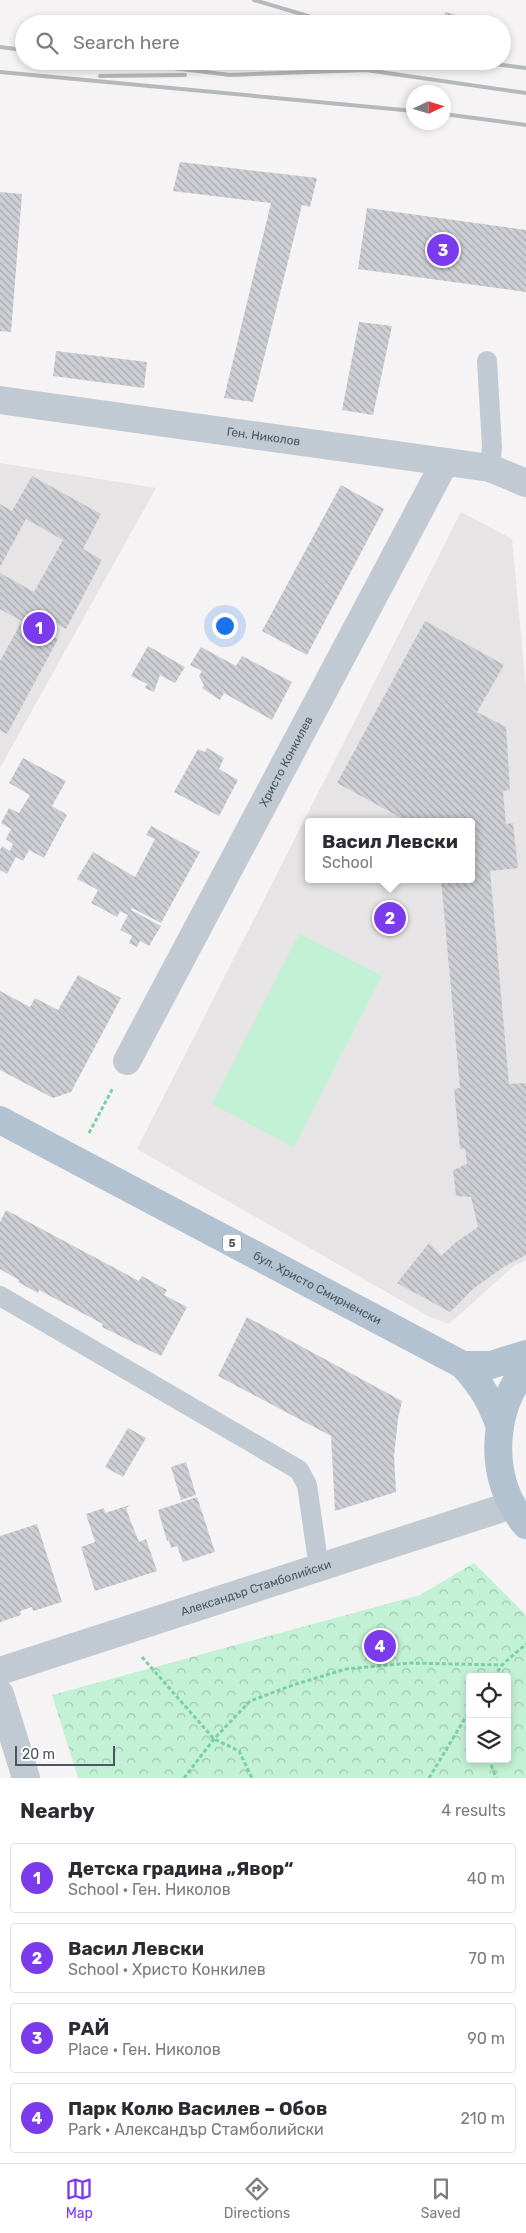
<!DOCTYPE html>
<meta charset="utf-8">
<style>
body{margin:0;font-family:Rubik,sans-serif;background:#f7f7f7;color:#2b2b33}
.controls{position:absolute;right:15px;bottom:15px;display:grid;overflow:hidden;border-radius:5px;box-shadow:0 2px 8px #0003}
.controls button{width:45px;height:45px;display:grid;place-items:center;padding:0;border:0;border-bottom:1px solid #e1e1e2;background:#fff;color:#2b2b33;font:25px sans-serif}
.compass{position:absolute;left:406px;top:85px;width:45px;height:45px;border-radius:50%;background:#fff;box-shadow:0 2px 8px #0003;rotate:86deg}
.scale{position:absolute;left:15px;bottom:12px;width:100px;box-sizing:border-box;padding-left:5px;border:2px solid #4a5661;border-top:0;font-size:14px;line-height:18px;white-space:nowrap;color:#4a5661;-webkit-text-stroke:4px #fff;paint-order:stroke}
.you{position:absolute;left:224px;top:625px;width:18px;height:18px;margin:-12px;border:4px solid #fff;border-radius:50%;background:#1a73e8;box-shadow:0 0 0 8px #1a73e833}
.badge{display:grid;place-items:center;width:32px;height:32px;border-radius:50%;background:#7c3aed;color:#fff;font-size:16px;font-weight:700}
.pin{position:absolute;translate:-50% -50%;border:2px solid #fff;box-shadow:0 1px 5px #0006}
.popup{position:absolute;left:305px;top:818px;width:170px;height:65px;box-sizing:border-box;display:grid;place-content:center;border-radius:5px;background:#fff;filter:drop-shadow(0 1px 4px #0005);font-size:16px;white-space:nowrap;color:#7c7c81}
.popup b{font-size:19px;color:#2b2b33}
.popup::after{content:'';position:absolute;left:50%;top:100%;margin-left:-10px;border:10px solid transparent;border-top-color:#fff}
.list{margin:0;padding:0;list-style:none}
h2{display:flex;justify-content:space-between;align-items:center;height:65px;margin:0;padding:0 20px;font-size:21px}
h2 small{font-size:16px;font-weight:400;color:#7c7c81}
.list li{display:grid;grid-template-columns:32px 1fr auto;gap:15px;align-items:center;box-sizing:border-box;height:70px;margin:0 10px 10px;padding:0 10px;border:1px solid #e1e1e2;border-radius:5px}
.list b{display:block;font-size:19px;white-space:nowrap}
.list p{margin:0;font-size:16px;white-space:nowrap;color:#7c7c81}
.list em{font-size:16px;font-style:normal;color:#7c7c81}
.icon{flex:none;width:28px;height:28px;fill:none;stroke:currentColor;stroke-width:2;stroke-linecap:round;stroke-linejoin:round}
.map{position:relative;flex:none;width:526px;height:1778px;overflow:hidden}
.search{position:absolute;background:#fff;box-shadow:0 2px 8px #0003;left:15px;right:15px;top:15px;height:55px;display:flex;align-items:center;gap:12px;box-sizing:border-box;padding:0 18px;border-radius:28px;color:#7c7c81;font-size:19px}
.sheet{height:385px;background:#fff}
nav{display:flex;justify-content:space-around;align-items:center;box-sizing:border-box;height:70px;border-top:1px solid #e1e1e2;background:#fff;font-size:14px;color:#7c7c81}
nav a{display:grid;justify-items:center;gap:2px}
nav .on{color:#7c3aed}
.map>svg:first-child{display:block}
.education{fill:#e6e4e5;fill-rule:evenodd}
.park{fill:url(#park-crowns);fill-rule:evenodd}
.pitch{fill:#c3f1d5}
.building{fill:url(#building-back-hatch)}
.lines{fill:none;stroke-linecap:round;stroke-linejoin:round}
.path{stroke:#7ad0a6;stroke-width:3;stroke-dasharray:4 2.5;stroke-linecap:butt}
.lane{stroke:#c1cad2;stroke-width:20}
.street{stroke:#c1cad2;stroke-width:28}
.primary{stroke:#b3c2d1;stroke-width:28}
.rail{stroke:#b5b8bd;stroke-width:4}
.labels{text-anchor:middle;dominant-baseline:central;stroke-width:4;stroke-linejoin:round;paint-order:stroke}
.shield{fill:#fff;stroke:#808990;stroke-width:1}
.shield-label{font-size:11px;font-weight:bold;fill:#4a5661}
.street-label{font-size:12px;fill:#4a5661;stroke:#fff}
</style>
<div class="map">
<svg width="526" height="1778" viewBox="0 0 526 1778">
<defs>
<pattern id="park-crowns" width="20" height="18" patternUnits="userSpaceOnUse" patternTransform="scale(1.25)"><rect width="20" height="18" fill="#c3f1d5"/><path d="M2 6a3 3 0 1 1 6 0M12 15a3 3 0 1 1 6 0" fill="none" stroke="#a0c6b0"/></pattern>
<pattern id="building-back-hatch" width="6" height="6" patternUnits="userSpaceOnUse" patternTransform="scale(1.25)"><rect width="6" height="6" fill="#cdcfd5"/><path d="M-1 5l2 2M0 0l6 6M5-1l2 2" fill="none" stroke="#a8abb0"/></pattern>
</defs>
<rect width="100%" height="100%" fill="#f5f3f3"/>
<path class="education" d="M0,463L156,488L0,768Z
M461,512L512,539L526,688V1261L515,1265L449,1324L430,1317L137,1149ZM309,822H471V879H309Z"/>
<path class="park" d="M474,1563L526,1615V1778H78L52,1695L420,1595ZM470,1677H507V1759H470Z"/>
<path class="pitch" d="M299,934L382,976L294,1147L212,1104Z"/>
<path class="building" d="M445,12L470,19L468,24H442Z
M180,162L317,178L310,207L302,205L253,402L224,398L271,203L173,191Z
M0,192L22,194L11,332L0,331Z
M367,208L526,230V292L358,269Z
M359,322L392,326L373,415L342,410Z
M56,351L147,362L144,388L53,376Z
M32,476L101,514L83,549L102,560L66,629L56,623L49,635L58,639L7,734L0,730V661L22,621L0,609V573L34,592L63,540L26,519L0,567V504L12,511Z
M341,485L384,509L307,655L262,631Z
M425,621L504,665L477,712L506,727L510,790L503,791L506,824L513,823L518,868L490,871L509,1084L526,1083V1255L505,1266L473,1289L450,1312L397,1283L429,1243L441,1256L455,1243L478,1227L471,1197L456,1196L453,1170L467,1164L465,1149H460L454,1089L460,1088L441,879H471V822H424L417,818L415,822H409L337,783Z
M148,646L185,667L175,683L160,675L154,692L145,688L147,684L131,676Z
M201,647L236,666L242,656L292,682L272,720L224,693L220,700L202,688L204,685L199,676L202,671L190,665Z
M207,748L224,758L219,769L238,780L219,816L174,792L198,749L205,752Z
M23,758L66,781L52,806L67,815L44,858L29,850L23,861L16,857L7,874L0,870V850L2,846L10,851L13,844L6,839L11,829L1,823L9,808L19,813L30,795L9,783Z
M151,826L200,852L161,923L132,908L131,910L161,926L149,946L140,941L137,947L129,943L132,936L120,930L128,915L120,911L117,917L91,903L98,890L77,879L93,852L135,877L155,839L146,835Z
M78,975L121,998L71,1092L53,1098L0,1070V991L30,1007L35,998L58,1010Z
M6,1210L139,1281L142,1276L167,1290L164,1295L187,1307L161,1356L102,1327L103,1324L39,1290L38,1293L18,1282L19,1280L0,1269V1222Z
M247,1317L402,1401L398,1419L394,1456L396,1492L335,1511L331,1436L218,1376Z
M128,1428L146,1438L123,1477L105,1467Z
M186,1462L196,1495L181,1500L171,1467Z
M197,1497L215,1552L183,1562L177,1546L171,1548L169,1540L167,1541L158,1510Z
M130,1505L126,1508L131,1522L139,1542L146,1539L157,1571L95,1591L81,1547L95,1542L86,1514L104,1508L105,1513Z
M37,1524L62,1602L33,1611L32,1607L20,1611L21,1615L0,1622V1536Z"/>
<g class="lines">
<path class="path" d="M89,1133L113,1088
M142,1657L214,1739L239,1751L252,1778
M494,1677L502,1665L526,1644
M489,1759L496,1778
M184,1778L214,1739L250,1701L293,1685L346,1669L410,1663L502,1665
M429,1778L470,1710"/>
<path class="lane" d="M487,361L492,447L490,468
M0,1296L299,1470L307,1485L319,1568"/>
<g class="street">
<path id="s1" d="M0,400L490,468L526,483"/>
<path id="s2" d="M127,1061L445,462"/>
<path id="s3" d="M0,1671L512,1505"/>
<path d="M0,1694L26,1778"/>
</g>
<g class="primary">
<path id="s4" d="M0,1120L463,1365C482,1386 491,1401 500,1427"/>
<path d="M463,1365H491L526,1354"/>
<path d="M526,1368C490,1413 488,1481 526,1525"/>
</g>
<path class="rail" d="M254,0L335,24
M0,47L24,50
M116,61L230,75L366,70L526,93
M472,61L526,68
M0,72L414,111
M100,76L185,75
M444,114L526,125"/>
</g>
<g class="labels">
<rect class="shield" x="223" y="1234.5" width="18" height="17" rx="4"/>
<g class="shield-label">
<text x="232" y="1243">5</text>
</g>
<g class="street-label">
<text stroke="none"><textPath href="#s1" startOffset="266">Ген. Николов</textPath></text>
<text stroke="none"><textPath href="#s2" startOffset="339">Христо Конкилев</textPath></text>
<text stroke="none"><textPath href="#s4" startOffset="359">бул. Христо Смирненски</textPath></text>
<text stroke="none"><textPath href="#s3" startOffset="269">Александър Стамболийски</textPath></text>
</g>
</g>
</svg>
<div class="controls">
<button><svg class="icon" aria-label="locate" viewBox="0 0 24 24"><circle cx="12" cy="12" r="6"/><path d="M12 2v4M12 18v4M2 12h4M18 12h4"/></svg></button>
<button><svg class="icon" aria-label="layers" viewBox="0 0 24 24"><path d="M12 4l9 5-9 5-9-5zM3 14l9 5 9-5"/></svg></button>
</div>
<svg class="compass" viewBox="-18 -18 36 36"><path d="M0-13l5 13h-10z" fill="#e53935"/><path d="M0 13l5-13h-10z" fill="#7c7c81"/></svg>
<div class="scale">20 m</div>
<div class="you"></div>
<div class="pin badge" style="left:39px;top:628px">1</div>
<div class="pin badge" style="left:390px;top:918px">2</div>
<div class="popup"><b>Васил Левски</b>School</div>
<div class="pin badge" style="left:443px;top:250px">3</div>
<div class="pin badge" style="left:380px;top:1646px">4</div>
<div class="search"><svg class="icon" aria-label="search" viewBox="0 0 24 24"><circle cx="10" cy="10" r="6"/><path d="M15 15l6 6"/></svg>Search here</div>
</div>
<section class="sheet">
<h2>Nearby<small>4 results</small></h2>
<ul class="list">
<li><span class="badge">1</span><div><b>Детска градина „Явор“</b><p>School · Ген. Николов</p></div><em>40 m</em></li>
<li><span class="badge">2</span><div><b>Васил Левски</b><p>School · Христо Конкилев</p></div><em>70 m</em></li>
<li><span class="badge">3</span><div><b>РАЙ</b><p>Place · Ген. Николов</p></div><em>90 m</em></li>
<li><span class="badge">4</span><div><b>Парк Колю Василев – Обов</b><p>Park · Александър Стамболийски</p></div><em>210 m</em></li>
</ul>
</section>
<nav>
<a class="on"><svg class="icon" aria-label="map" viewBox="0 0 24 24"><path d="M3 6l6-2 6 2 6-2v14l-6 2-6-2-6 2zM9 4v14M15 6v14"/></svg>Map</a>
<a><svg class="icon" aria-label="directions" viewBox="0 0 24 24"><path d="M12 3l9 9-9 9-9-9zM9 14v-3h6M13 9l2 2-2 2"/></svg>Directions</a>
<a><svg class="icon" aria-label="saved" viewBox="0 0 24 24"><path d="M7 4h10v16l-5-4-5 4z"/></svg>Saved</a>
</nav>
